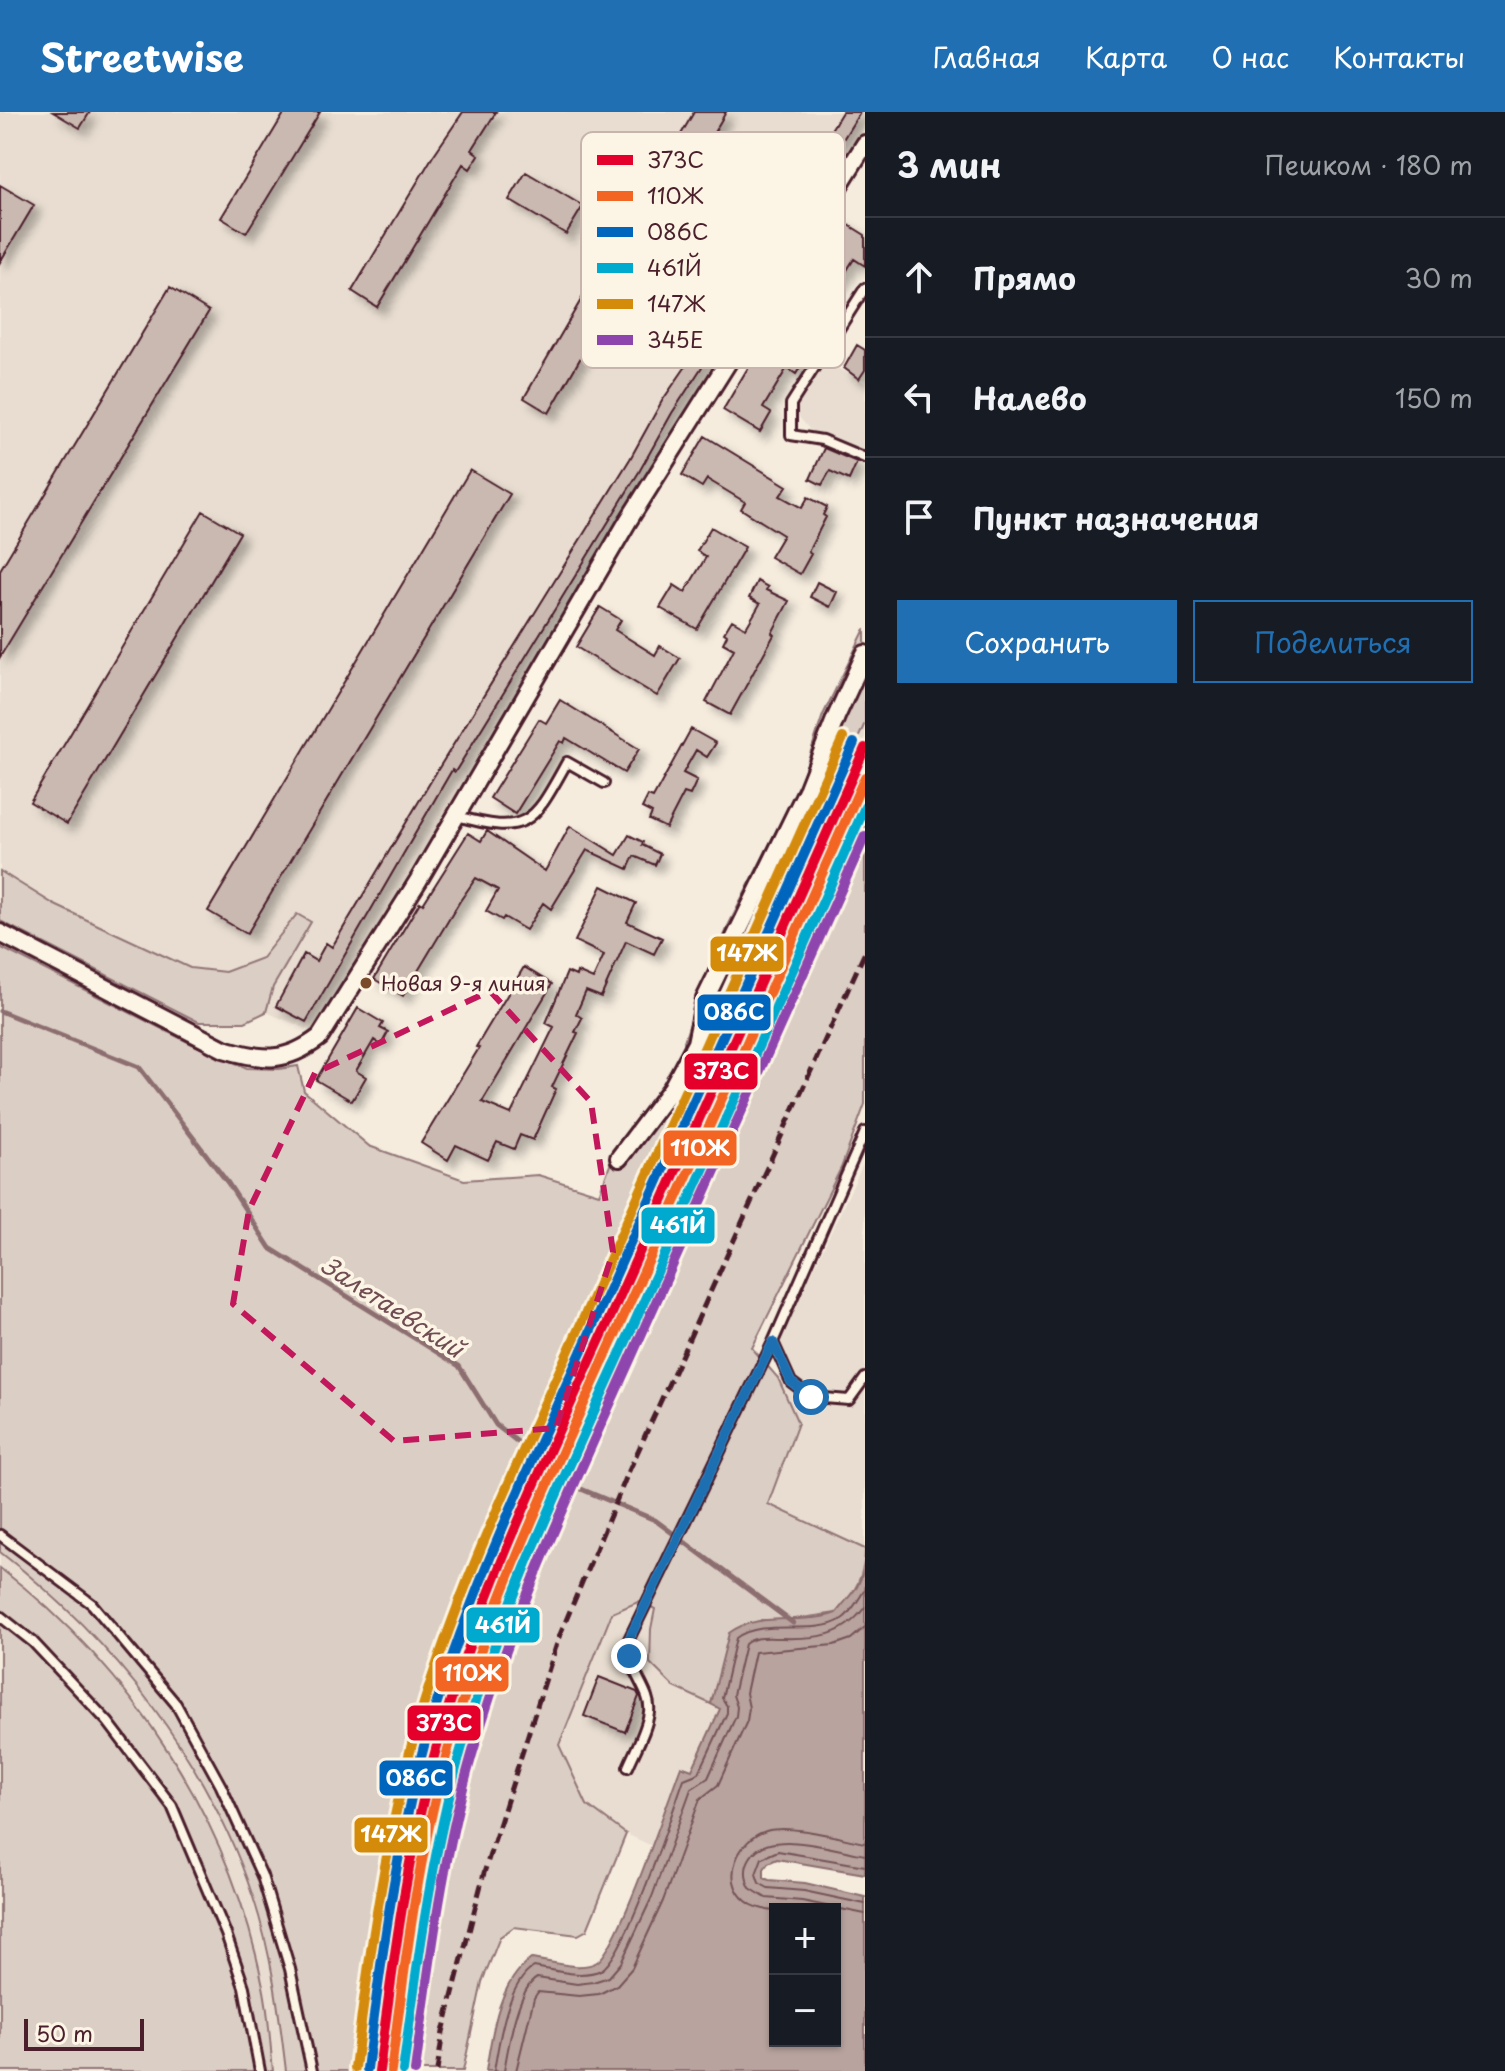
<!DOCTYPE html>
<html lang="ru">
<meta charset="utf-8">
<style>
body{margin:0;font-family:"Playpen Sans",sans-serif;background:#242831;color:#f1f3f6}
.controls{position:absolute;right:24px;bottom:24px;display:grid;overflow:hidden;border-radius:0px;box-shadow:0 2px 6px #0004}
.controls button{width:72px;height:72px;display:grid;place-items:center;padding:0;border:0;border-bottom:2px solid #363941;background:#171b24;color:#f1f3f6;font:40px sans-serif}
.scale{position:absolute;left:24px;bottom:20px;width:120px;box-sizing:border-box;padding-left:8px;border:4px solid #4a1f2b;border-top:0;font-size:22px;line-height:28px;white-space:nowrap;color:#4a1f2b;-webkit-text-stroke:6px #fcf5e5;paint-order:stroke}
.stop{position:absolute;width:24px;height:24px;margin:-18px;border:6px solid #1f6fb2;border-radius:50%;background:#fff}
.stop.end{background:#1f6fb2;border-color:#fff;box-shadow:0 2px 8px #0008}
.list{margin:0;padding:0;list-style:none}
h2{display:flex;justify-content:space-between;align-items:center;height:104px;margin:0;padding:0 32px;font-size:34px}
h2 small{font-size:26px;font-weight:400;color:#9ea1a6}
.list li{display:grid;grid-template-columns:52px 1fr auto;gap:24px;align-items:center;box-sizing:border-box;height:120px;padding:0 32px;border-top:2px solid #363941}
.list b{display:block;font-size:30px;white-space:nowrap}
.list em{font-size:26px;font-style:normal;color:#9ea1a6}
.actions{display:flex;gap:16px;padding:24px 32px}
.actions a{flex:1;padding:18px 0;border:2px solid #1f6fb2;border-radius:0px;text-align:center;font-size:28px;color:#1f6fb2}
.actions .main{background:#1f6fb2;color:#fff}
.icon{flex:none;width:44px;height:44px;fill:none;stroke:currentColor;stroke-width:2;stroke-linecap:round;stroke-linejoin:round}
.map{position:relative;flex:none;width:865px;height:1959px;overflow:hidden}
header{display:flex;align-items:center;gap:48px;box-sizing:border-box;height:112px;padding:0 40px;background:#1f6fb2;color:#fff}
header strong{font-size:38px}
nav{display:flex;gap:44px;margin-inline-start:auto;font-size:28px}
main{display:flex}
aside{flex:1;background:#171b24}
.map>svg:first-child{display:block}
.built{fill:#e8ddd0}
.green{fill:#dbcec4;stroke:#927678;stroke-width:2}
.water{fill:#b8a39e;stroke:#8c6e70;stroke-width:2;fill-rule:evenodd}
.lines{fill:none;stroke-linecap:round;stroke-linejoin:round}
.shore{stroke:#765459;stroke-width:2}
.stream{stroke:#8c6e70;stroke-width:5}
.building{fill:#cab9b1;stroke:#4a1f2b;stroke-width:2;filter:url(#shadow)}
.lane-casing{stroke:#4a1f2b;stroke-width:14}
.street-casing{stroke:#4a1f2b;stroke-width:22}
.lane{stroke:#fcf5e5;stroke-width:8}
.street{stroke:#fcf5e5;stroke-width:16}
.rail{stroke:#4a1f2b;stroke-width:5;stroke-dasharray:12 6;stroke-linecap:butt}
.rail-1-casing{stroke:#fcf5e5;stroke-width:16}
.rail-2-casing{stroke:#fcf5e5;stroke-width:16}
.rail-3-casing{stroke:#fcf5e5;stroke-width:16}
.rail-4-casing{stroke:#fcf5e5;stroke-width:16}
.rail-5-casing{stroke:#fcf5e5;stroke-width:16}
.rail-6-casing{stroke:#fcf5e5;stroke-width:16}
.rail-1{stroke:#e4002b;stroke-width:10}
.rail-2{stroke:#f26522;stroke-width:10}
.rail-3{stroke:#0065bd;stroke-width:10}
.rail-4{stroke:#00a9ce;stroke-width:10}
.rail-5{stroke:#d48b09;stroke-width:10}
.rail-6{stroke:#8e44ad;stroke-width:10}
.route{stroke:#1f6fb2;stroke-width:10}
.marked{fill:none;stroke:#c2185b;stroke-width:6;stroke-dasharray:16 10;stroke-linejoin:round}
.bus-dot{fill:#7a4b2a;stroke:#fcf5e5;stroke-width:3}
.labels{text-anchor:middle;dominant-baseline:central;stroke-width:7;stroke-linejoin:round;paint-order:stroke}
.bus-label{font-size:20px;fill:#4a1f2b;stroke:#fcf5e5;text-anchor:start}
.water-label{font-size:24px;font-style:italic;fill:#704d53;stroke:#fcf5e5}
.key{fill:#fcf5e5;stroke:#c7b5ad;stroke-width:2}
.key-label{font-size:22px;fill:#4a1f2b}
.line-badge{stroke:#fcf5e5;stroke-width:3}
.badge-label{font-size:22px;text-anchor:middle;font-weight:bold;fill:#fff}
</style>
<header>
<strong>Streetwise</strong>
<nav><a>Главная</a><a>Карта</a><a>О нас</a><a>Контакты</a></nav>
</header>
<main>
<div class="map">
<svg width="865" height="1959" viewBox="0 0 865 1959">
<defs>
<filter id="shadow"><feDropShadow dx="7" dy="7" stdDeviation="4" flood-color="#0004"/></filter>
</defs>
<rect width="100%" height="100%" fill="#f5ecde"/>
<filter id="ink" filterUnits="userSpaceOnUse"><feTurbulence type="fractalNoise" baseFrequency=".0125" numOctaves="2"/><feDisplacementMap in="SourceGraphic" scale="16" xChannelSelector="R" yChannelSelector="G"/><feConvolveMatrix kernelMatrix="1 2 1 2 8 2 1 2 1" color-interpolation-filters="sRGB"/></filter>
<g filter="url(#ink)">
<path class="built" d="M0,0H865V16L792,129L748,204L621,407L316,921L266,900L273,875L311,810L297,802L262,846L225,860L190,856L55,793L0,759Z
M824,249L865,271V343L810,318L794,299Z
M865,611V682L672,1109L510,1479L432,1726L411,1833L396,1959H371L387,1831L406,1721L426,1635L482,1462L615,1162L647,1099Z
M865,1048V1437L768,1392L798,1311L778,1266L782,1224Z
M0,1440L43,1473L115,1547L171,1620L209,1680L253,1785L275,1872L286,1959H273L263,1875L241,1789L36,1483L0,1456Z
M640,1489L655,1498L651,1517L674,1575L720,1596L692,1658L680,1654L652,1734L616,1717L587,1694L559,1633L612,1501Z"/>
<path class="green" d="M865,517V611L647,1099L615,1162L482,1462L458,1535L426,1635L406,1721L387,1831L371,1959H286C279,1900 272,1842 253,1785C207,1647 114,1528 0,1440V835L190,931L247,956L279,957L298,954L304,979L369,1034L464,1068L538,1063L599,1082L613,1045L648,1001L685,938L684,929L698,888L729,812L800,672L823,603Z
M865,682V992L841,1056L752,1236L778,1266L798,1311L768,1392L865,1437C865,1463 855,1483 836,1501L788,1508H761L717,1572L711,1592L674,1575L650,1551L651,1517L655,1497L640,1489L612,1501L559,1633L587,1693L626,1722L587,1818L578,1823L514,1815L500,1825L482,1870L463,1959H396L411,1833L432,1726L452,1640L483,1544L581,1315Z
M0,759L55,793L190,856L225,860L262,846L297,802L311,810L273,875L266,900L245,910H199L0,809Z
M0,1456C134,1559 230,1708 263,1874C269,1902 270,1931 273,1959H0Z"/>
<path class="water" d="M865,1457V1762L777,1747L768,1751L764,1757V1766L769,1768L805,1771L865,1785V1959H486C492,1921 498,1871 531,1847C549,1849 581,1860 597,1850C618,1838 669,1685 681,1654L692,1658L720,1597L711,1592L729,1521C760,1498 801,1514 836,1501L857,1475ZM775,1797H835V1929H775Z"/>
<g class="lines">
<path class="shore" d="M865,1743C836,1738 767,1715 750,1746C744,1756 745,1766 750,1776L766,1786L802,1789L865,1802
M865,1754L778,1739L762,1746L756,1762L759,1771L768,1776L804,1779L865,1792
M775,1799C765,1798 754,1796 746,1789C720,1768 738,1727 766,1719C792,1712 838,1726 865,1731
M494,1959C499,1930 507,1871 534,1855C554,1858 581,1867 601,1858C626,1845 672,1700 684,1667L699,1661L727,1601V1594L722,1586L736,1526C764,1505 815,1525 842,1507C851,1501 859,1487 865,1477
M504,1959C508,1937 517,1877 537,1866L577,1872L593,1870L609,1865L621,1851L652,1785L691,1677L708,1666L736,1604L737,1595L733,1583L745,1532C755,1524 768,1526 781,1526C817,1527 843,1525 865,1495
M516,1959L534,1886L538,1880L579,1884L599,1882L617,1873L632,1856L663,1789L700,1687L718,1673L747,1609L749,1596L746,1581L755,1540L834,1533L851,1527L865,1515"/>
<path class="stream" d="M0,899L139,955L228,1071L270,1136L459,1254L496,1313L574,1374L655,1408L793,1511"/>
</g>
<path class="building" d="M53,0H90L80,16Z
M285,0H320L246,121L221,106Z
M463,0H496L472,38L479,43L470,57L463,52L377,195L352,179L433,44Z
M694,0H726L644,140L651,144L641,164L631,158L549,301L524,286L603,150L610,153L627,115Z
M842,0H860L752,174L754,175L672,301L639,360L455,660L452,658L306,910L276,894L304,842L316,849L326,831L332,835L437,659L630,347L662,289L698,237L692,234L746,155Z
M526,60L583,94L566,122L509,88Z
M0,73L34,93L0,150Z
M841,108L865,123V154L854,147L831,184L840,189L826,211L791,189Z
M170,175L209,199L0,545V458Z
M771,217L809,240L796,262L787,256L763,296L771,301L760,320L723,298Z
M857,233L865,238V258L859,267L844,256Z
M705,324L787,374L780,384L802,396L808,385L827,395L823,403L826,405L808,440L811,442L800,462L770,445L783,423L741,397L745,390L707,367L702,375L682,363Z
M824,336L857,350L849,368L830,359L822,373L810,367Z
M470,358L510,382L247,822L208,799Z
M203,399L240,421L67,712L30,690Z
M711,415L745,435L697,517L660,496L674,473L685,480L706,445L697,439Z
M757,469L768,475L766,478L789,489L772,521L774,523L730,603L706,590L734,537L723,531L727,523L724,521L732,508L746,516L760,492L749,486Z
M817,470L837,480L830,495L810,485Z
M600,495L621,508L615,518L655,543L660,534L680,546L657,584L576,535Z
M560,588L639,637L624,661L566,626L564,631L560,629L515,702L490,686L539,607L546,611Z
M691,617L716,631L707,645L696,638L683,661L697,668L690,683L684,681L666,716L649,708L652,701L642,696L648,684L653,686Z
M570,714L617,743L629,723L643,730L642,733L660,742L655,753L634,744L628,757L587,738L551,797L543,791L526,818L504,805L502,808L486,799L498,778L476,766L460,789L403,884L374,867L420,790L423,792L468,721L481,729L487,719L545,759Z
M602,774L636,791L627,810L662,826L654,842L626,829L601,885L586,879L576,902L582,906L575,920L578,921L552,975L556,977L533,1028L520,1023L514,1037L497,1030L488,1048L456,1033L448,1048L421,1031L479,936L476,935L524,855L552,872L482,990L511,1002L554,915L546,911L567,860L576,864L577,860L593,867L604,843L575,829Z
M358,896L383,911L380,916L388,920L381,933L374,928L356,959L366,965L352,989L316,968Z
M599,1565L637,1580L639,1584L625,1620L584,1604Z"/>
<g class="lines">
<g class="lane-casing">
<path id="lane" d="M865,176L791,292V323L822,328L865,346
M457,704C529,725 534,709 567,650L604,671
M773,1230L791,1270L811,1285L849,1288L865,1266
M0,1423L92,1492L176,1592L221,1674L262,1764L290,1857L312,1959
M0,1504L33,1530L108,1610L172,1694L226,1822L244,1875L260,1959
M628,1655C635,1638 647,1618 649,1600C652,1578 625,1558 629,1527L773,1230L865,1020"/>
</g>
<g class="street-casing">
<path id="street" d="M0,821L224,937C264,949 286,951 320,925L418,769L628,409L865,32
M619,1046L672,976L696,931L705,887L808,676L836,605L865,542"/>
</g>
<use href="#lane" class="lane"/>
<use href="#street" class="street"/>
<path class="rail" d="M437,1959L443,1920L484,1761L559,1525L628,1361L865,840"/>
<g class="rail-1-casing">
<path id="rail-1" d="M379,1959C393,1851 407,1742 436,1637C478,1488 545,1348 609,1208C695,1018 780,827 865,636"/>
</g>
<g class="rail-2-casing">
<path id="rail-2" d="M391,1959C405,1851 418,1742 448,1637C491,1490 557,1351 620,1212C703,1030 784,848 865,665"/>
</g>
<g class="rail-3-casing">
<path id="rail-3" d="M367,1957C381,1849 395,1740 424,1634C466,1483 536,1341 600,1198C685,1009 770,820 854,631"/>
</g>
<g class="rail-4-casing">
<path id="rail-4" d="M403,1959C417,1853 431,1747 459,1645C500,1496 568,1357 632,1216C710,1043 788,869 865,695"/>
</g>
<g class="rail-5-casing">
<path id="rail-5" d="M355,1956C369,1847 384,1738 412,1632C454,1480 524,1338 589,1194C674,1005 759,816 843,626"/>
</g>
<g class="rail-6-casing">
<path id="rail-6" d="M415,1959C429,1854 442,1748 471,1646C513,1498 580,1360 642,1221C717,1056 791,890 865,724"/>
</g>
<use href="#rail-1" class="rail-1"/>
<use href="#rail-2" class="rail-2"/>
<use href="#rail-3" class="rail-3"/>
<use href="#rail-4" class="rail-4"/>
<use href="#rail-5" class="rail-5"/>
<use href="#rail-6" class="rail-6"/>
</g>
</g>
<g class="lines" filter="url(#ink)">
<path class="route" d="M629,1544V1527L773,1230L791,1270L811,1285"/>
</g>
<path class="marked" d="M490,879L591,990L613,1140L556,1316L394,1329L233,1192L249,1098L315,961Z"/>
<circle class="bus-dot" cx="366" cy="871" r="7"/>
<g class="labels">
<g class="bus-label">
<text x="381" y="871">Новая 9-я линия</text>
</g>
<g class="water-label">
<text transform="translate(393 1194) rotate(33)">Залетаевский</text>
</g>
</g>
<rect x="581" y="20" width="264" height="236" rx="12" class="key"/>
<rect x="597" y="43" width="36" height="10" fill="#e4002b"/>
<rect x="597" y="79" width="36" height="10" fill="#f26522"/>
<rect x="597" y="115" width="36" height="10" fill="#0065bd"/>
<rect x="597" y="151" width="36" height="10" fill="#00a9ce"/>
<rect x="597" y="187" width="36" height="10" fill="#d48b09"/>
<rect x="597" y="223" width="36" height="10" fill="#8e44ad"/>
<g class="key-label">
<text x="647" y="56">373C</text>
<text x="647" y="92">110Ж</text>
<text x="647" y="128">086С</text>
<text x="647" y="164">461Й</text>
<text x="647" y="200">147Ж</text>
<text x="647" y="236">345Е</text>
</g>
<g class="line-badge">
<rect x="709" y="823" width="76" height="38" rx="8" fill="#d48b09"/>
<rect x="696" y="881" width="76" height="39" rx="8" fill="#0065bd"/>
<rect x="683" y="940" width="76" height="39" rx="8" fill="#e4002b"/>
<rect x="662" y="1017" width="76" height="38" rx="8" fill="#f26522"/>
<rect x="640" y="1094" width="76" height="39" rx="8" fill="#00a9ce"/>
<rect x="465" y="1494" width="76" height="38" rx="8" fill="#00a9ce"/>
<rect x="434" y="1543" width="76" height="38" rx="8" fill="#f26522"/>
<rect x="406" y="1592" width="76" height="38" rx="8" fill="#e4002b"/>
<rect x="378" y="1647" width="76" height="38" rx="8" fill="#0065bd"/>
<rect x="353" y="1704" width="76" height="38" rx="8" fill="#d48b09"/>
</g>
<g class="badge-label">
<text x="747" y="849">147Ж</text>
<text x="734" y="908">086С</text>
<text x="721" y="967">373C</text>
<text x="700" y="1044">110Ж</text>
<text x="678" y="1121">461Й</text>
<text x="503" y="1521">461Й</text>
<text x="472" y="1569">110Ж</text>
<text x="444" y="1619">373C</text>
<text x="416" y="1674">086С</text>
<text x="391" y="1730">147Ж</text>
</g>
</svg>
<div class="controls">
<button>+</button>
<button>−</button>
</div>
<div class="scale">50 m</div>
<div class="stop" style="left:811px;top:1285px"></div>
<div class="stop end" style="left:629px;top:1544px"></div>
</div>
<aside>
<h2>3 мин<small>Пешком · 180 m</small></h2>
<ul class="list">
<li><svg class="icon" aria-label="ahead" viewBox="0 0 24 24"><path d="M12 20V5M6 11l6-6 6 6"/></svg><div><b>Прямо</b></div><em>30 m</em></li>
<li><svg class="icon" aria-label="left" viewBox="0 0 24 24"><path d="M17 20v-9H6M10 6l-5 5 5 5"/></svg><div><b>Налево</b></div><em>150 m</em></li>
<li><svg class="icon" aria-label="arrive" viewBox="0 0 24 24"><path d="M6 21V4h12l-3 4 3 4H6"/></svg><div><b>Пункт назначения</b></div></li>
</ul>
<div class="actions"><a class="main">Сохранить</a><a>Поделиться</a></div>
</aside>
</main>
